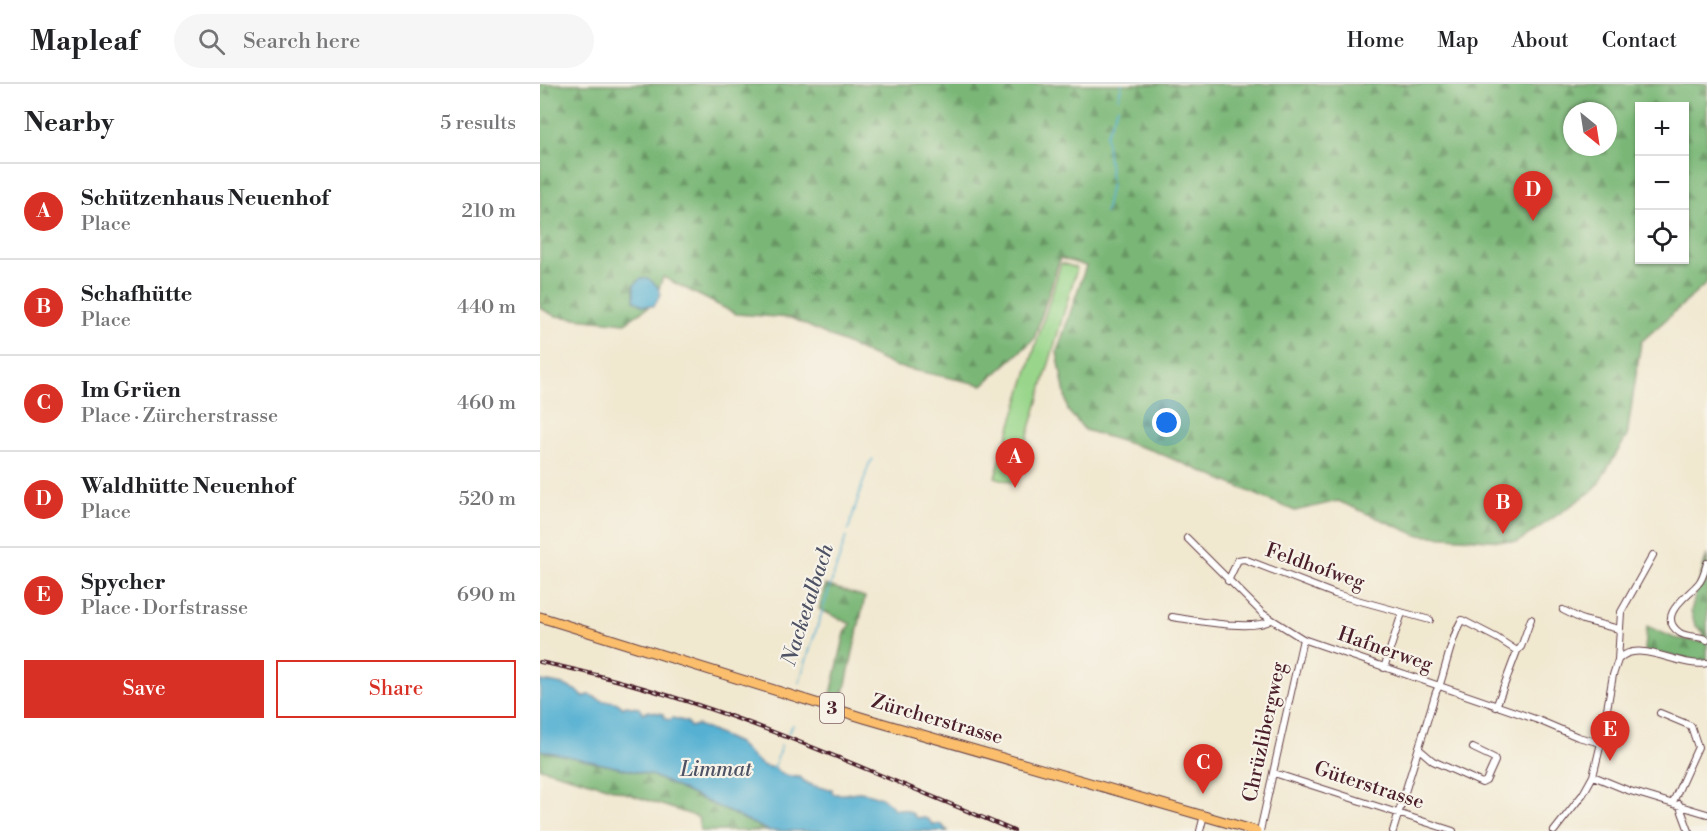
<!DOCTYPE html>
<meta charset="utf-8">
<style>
body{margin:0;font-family:"Libre Bodoni",serif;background:#f6f6f6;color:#202124}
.controls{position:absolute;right:18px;top:18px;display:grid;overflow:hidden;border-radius:0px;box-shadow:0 2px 4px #0004}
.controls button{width:54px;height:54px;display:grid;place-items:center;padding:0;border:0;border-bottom:2px solid #e0e0e0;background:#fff;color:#202124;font:30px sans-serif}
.compass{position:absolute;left:1023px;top:18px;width:54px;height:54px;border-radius:50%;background:#fff;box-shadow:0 2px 4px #0004;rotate:150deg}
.you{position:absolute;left:627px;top:339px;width:21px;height:21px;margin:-15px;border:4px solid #fff;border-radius:50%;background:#1a73e8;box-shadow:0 0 0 9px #1a73e833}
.badge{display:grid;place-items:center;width:39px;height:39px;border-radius:50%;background:#d93025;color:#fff;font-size:20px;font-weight:700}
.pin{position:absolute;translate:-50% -50px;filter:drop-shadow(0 2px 3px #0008)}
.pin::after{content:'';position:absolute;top:32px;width:21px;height:18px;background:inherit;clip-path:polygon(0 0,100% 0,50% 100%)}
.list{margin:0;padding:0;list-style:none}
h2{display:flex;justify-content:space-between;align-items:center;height:78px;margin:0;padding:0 24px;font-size:26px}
h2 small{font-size:20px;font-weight:400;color:#757577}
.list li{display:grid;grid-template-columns:39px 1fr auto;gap:18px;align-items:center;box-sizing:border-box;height:96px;padding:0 24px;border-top:2px solid #e0e0e0}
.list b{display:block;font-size:22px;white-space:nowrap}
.list p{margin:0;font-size:20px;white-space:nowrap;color:#757577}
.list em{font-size:20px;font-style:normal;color:#757577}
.actions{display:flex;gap:12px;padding:18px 24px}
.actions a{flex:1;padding:14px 0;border:2px solid #d93025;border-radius:0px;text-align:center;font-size:21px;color:#d93025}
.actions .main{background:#d93025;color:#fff}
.icon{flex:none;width:33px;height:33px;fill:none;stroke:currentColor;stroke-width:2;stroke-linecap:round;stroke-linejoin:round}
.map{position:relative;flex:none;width:1167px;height:747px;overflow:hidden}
header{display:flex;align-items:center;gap:36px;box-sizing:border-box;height:84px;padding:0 30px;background:#fff;border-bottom:2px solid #e0e0e0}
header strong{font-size:28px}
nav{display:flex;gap:33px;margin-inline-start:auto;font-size:21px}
.search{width:420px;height:54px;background:#f6f6f6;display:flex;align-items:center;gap:15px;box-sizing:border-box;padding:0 21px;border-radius:33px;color:#757577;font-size:22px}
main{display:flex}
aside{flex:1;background:#fff}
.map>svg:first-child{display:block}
.forest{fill:url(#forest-firs);stroke:#626b51;stroke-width:1.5;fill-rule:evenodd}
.garden{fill:#99d68b;stroke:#727a5b;stroke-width:1.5}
.water{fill:#54b0d2;stroke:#4f687e;stroke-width:1.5}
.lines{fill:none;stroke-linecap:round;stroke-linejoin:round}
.stream{stroke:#54b0d2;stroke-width:1.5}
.street-casing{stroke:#633d44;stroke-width:8}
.primary-casing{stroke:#633d44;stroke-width:11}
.street{stroke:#fff;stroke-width:6}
.primary{stroke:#fabe6d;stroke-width:9}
.rail-casing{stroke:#4a1f2b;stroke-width:4}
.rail{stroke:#f7f3e8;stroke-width:1.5;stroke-dasharray:4.5;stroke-linecap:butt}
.labels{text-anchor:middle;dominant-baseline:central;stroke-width:4.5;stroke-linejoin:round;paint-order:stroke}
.shield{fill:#f7f3e8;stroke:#7e5f64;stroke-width:1.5}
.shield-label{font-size:18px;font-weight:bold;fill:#4a1f2b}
.street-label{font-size:20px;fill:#4a1f2b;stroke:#f7f3e8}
.water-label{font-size:21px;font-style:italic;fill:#4e5265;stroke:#f7f3e8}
</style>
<header>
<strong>Mapleaf</strong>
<div class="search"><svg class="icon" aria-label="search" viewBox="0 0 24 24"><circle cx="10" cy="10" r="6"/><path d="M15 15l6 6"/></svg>Search here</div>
<nav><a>Home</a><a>Map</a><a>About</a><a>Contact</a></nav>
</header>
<main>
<aside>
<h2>Nearby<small>5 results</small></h2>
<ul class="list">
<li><span class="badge">A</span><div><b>Schützenhaus Neuenhof</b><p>Place</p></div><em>210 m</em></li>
<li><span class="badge">B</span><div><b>Schafhütte</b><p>Place</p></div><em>440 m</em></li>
<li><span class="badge">C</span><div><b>Im Grüen</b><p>Place · Zürcherstrasse</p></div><em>460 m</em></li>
<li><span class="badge">D</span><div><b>Waldhütte Neuenhof</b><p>Place</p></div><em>520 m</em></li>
<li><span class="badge">E</span><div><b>Spycher</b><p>Place · Dorfstrasse</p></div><em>690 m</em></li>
</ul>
<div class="actions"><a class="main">Save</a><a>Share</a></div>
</aside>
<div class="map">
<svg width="1167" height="747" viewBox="0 0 1167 747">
<defs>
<pattern id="forest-firs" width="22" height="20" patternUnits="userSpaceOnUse" patternTransform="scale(1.5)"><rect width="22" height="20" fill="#7ab777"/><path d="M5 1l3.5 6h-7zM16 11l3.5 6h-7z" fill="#669462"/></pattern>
</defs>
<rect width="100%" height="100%" fill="#f7f3e8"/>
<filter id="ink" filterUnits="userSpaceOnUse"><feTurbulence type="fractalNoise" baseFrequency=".0167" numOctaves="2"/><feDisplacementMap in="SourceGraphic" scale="12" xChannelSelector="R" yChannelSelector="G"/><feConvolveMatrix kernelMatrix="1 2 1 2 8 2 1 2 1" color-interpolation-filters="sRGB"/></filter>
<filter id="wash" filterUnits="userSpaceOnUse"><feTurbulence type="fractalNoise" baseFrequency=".008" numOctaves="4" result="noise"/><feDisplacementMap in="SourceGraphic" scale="24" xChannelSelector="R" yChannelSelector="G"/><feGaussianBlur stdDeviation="1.35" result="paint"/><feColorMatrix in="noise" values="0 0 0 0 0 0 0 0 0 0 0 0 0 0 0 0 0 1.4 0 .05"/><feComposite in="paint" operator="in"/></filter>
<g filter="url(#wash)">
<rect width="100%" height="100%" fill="#f1e8d0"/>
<path class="forest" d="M0,0H1167V199L1101,258L1087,352L1055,405L978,458L877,451L798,417L755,427L614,367L545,346L528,327L517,268L546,182L520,174L494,255L443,301L354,282L251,234L196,230L123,193L114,219L85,239L15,232L0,224ZM1100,22H1144V176H1100ZM1032,27H1068V63H1032Z
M1167,470V578L1105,567L1107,542L1134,554L1162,558L1164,549L1155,541L1151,527Z
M285,501L325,513L303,614L291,610L305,549L311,540L279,525Z
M0,666L111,691L229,747H160L158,733L67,703L0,684Z"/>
<path class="garden" d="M521,179L537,184L474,399L455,393Z"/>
<path class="water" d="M108,194L117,202L121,210L114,222H103L94,216V201L100,195Z
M0,597C13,599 35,601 43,613L49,611C54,612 59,616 64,617C72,618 77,616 83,624L86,622L99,624L103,629L109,627L123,630L124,634L129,636L133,634L147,638L150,643L158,641L198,659L212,673L224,682L235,684C240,691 251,693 260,693C266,701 282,705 292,705V709C301,713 310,708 320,708C331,709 349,715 354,725C362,724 372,727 376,734C383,732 389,735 393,741L400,740L408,747H229L111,691L0,666Z"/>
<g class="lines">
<path class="stream" d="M578,14L582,0
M565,129L571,99L566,51L578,23
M308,446L329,380L333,375
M259,599L306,453
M248,649L253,641
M234,684L241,662"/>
</g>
</g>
<g filter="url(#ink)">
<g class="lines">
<g class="street-casing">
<path id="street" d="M647,454L723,530L763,555L998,636L1038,653L1061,659
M1167,479C1165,486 1163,495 1158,500C1148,512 1115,532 1140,549C1148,554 1159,551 1167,556
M688,497L698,476L704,475L795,510L890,536
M1023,526L1043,536L1079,545
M632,533C654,536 714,548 731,536
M977,567L981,563L991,535
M1079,575C1099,554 1142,585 1167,579
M844,584L862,529
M1120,629L1151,642L1158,663L1133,718
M879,665L893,677L942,699L946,697L955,677L954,674L933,664
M734,689L913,747
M1053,692L1087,706L1167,730
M1139,720L1149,747
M660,747L664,731
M720,747L763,555
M853,747L896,608L900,600C905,586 914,545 922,536L957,554L977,567L956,623
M1014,747L1043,710L1053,692L1061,659L1073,591L1078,576L1081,528L1113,471"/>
</g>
<g class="primary-casing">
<path id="primary" d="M0,533L324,634L716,747"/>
</g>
<use href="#street" class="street"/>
<use href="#primary" class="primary"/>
<g class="rail-casing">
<path id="rail" d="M0,578C118,602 228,644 338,690C383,709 429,727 474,747"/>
</g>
<use href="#rail" class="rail"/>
</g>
</g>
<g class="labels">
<rect class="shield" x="280" y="609" width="24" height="30" rx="4.5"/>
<g class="shield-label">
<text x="292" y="624">3</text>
</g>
<g class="street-label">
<text transform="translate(775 483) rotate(19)">Feldhofweg</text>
<text transform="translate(845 566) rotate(19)">Hafnerweg</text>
<text transform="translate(397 636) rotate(16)">Zürcherstrasse</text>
<text transform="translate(725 648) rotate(-78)">Chrüzlibergweg</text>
<text transform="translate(829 702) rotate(18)">Güterstrasse</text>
</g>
<g class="water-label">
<text transform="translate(268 521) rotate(-72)">Nacketalbach</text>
<text x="176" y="686">Limmat</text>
</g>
</g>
</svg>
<div class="controls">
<button>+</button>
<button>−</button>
<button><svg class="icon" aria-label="locate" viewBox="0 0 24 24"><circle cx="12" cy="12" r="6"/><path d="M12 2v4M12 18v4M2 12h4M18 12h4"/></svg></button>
</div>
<svg class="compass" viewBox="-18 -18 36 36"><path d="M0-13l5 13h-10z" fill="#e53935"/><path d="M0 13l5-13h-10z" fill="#757577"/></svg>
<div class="you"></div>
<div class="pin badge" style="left:475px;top:404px">A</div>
<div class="pin badge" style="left:963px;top:450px">B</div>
<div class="pin badge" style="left:663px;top:710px">C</div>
<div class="pin badge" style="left:993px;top:137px">D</div>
<div class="pin badge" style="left:1070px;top:677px">E</div>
</div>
</main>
